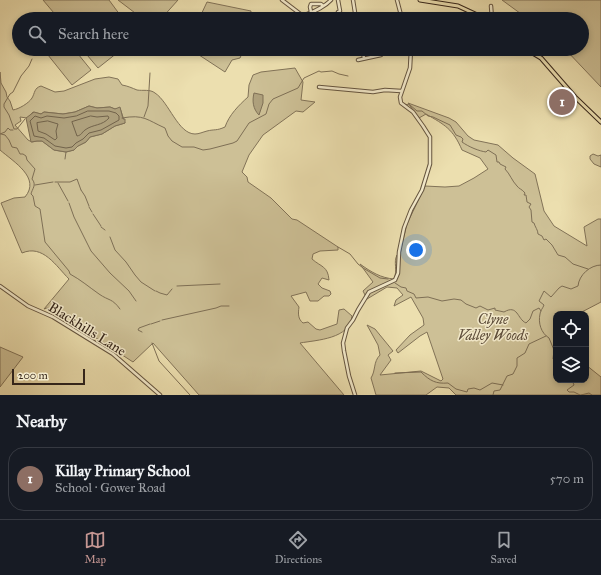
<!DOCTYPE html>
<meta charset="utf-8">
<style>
body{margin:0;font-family:"IM FELL Great Primer",serif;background:#242831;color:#f1f3f6}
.controls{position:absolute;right:12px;bottom:12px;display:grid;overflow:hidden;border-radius:8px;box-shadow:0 2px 6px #0003}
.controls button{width:36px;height:36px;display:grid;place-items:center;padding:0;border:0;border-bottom:1px solid #363941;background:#171b24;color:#f1f3f6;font:20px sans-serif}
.scale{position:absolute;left:12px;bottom:10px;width:73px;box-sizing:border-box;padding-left:4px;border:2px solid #36261a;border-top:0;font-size:11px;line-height:14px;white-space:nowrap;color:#36261a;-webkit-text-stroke:3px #f3eacb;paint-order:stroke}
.you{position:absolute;left:416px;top:250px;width:14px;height:14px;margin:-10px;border:3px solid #fff;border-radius:50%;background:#1a73e8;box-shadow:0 0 0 6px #1a73e833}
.badge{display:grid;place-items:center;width:26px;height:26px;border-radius:50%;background:#c59692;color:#fff;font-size:13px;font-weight:700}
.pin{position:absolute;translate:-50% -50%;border:2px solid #fff;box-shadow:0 1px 4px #0006}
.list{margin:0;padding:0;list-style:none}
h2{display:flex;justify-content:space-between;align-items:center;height:52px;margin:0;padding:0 16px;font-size:17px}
h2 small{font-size:13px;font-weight:400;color:#9ea1a6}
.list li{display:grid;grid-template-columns:26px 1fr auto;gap:12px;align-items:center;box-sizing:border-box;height:64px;margin:0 8px 8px;padding:0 8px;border:1px solid #363941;border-radius:16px}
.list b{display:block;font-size:15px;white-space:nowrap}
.list p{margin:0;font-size:13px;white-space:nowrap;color:#9ea1a6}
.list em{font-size:13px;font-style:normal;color:#9ea1a6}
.icon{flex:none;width:22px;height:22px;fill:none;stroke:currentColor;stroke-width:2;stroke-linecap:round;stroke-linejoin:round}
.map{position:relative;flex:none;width:601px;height:395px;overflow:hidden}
.search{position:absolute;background:#171b24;box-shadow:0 2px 6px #0003;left:12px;right:12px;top:12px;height:44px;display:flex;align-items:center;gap:10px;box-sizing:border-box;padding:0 14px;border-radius:22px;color:#9ea1a6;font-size:15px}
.sheet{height:124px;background:#171b24}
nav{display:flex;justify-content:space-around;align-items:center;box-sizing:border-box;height:56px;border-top:1px solid #363941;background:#171b24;font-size:11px;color:#9ea1a6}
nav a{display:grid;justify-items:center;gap:2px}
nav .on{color:#c59692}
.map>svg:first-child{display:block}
.green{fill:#cdc096;stroke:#827358;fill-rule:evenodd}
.water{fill:#aea07c;stroke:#7e6f55}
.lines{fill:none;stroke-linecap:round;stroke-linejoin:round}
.shore{stroke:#72634b;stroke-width:1}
.stream{stroke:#7e6f55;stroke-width:1}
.minor-casing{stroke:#64543f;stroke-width:4.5}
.major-casing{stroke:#36261a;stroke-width:5}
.minor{stroke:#f3eacb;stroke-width:2.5}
.major{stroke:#ecdfaf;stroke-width:3}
.labels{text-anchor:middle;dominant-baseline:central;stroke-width:3;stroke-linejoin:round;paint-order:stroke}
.park-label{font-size:14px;font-style:italic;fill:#5c4c39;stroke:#f3eacb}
.street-label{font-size:14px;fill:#36261a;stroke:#f3eacb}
</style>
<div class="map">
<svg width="601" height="395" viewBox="0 0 601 395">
<rect width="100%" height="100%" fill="#ecdfaf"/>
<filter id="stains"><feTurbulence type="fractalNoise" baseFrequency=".005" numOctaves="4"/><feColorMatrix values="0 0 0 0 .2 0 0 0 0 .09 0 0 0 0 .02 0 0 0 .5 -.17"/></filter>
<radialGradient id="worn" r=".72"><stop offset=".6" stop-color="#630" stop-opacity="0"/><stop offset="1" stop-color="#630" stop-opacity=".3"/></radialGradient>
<path class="green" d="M43,0H109L123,19H59Z
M118,0H178L161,19H145L139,16Z
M502,0H601V87L565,49H582V19H528Z
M207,2L251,11L250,19H199Z
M55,49H74L91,70L72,85L48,55Z
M82,49H122L98,68Z
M188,49H244L240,58L232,60L225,72L196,53L188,50Z
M295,68L303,82L301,100L315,102L303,112L296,111L263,135L249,155L242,172L247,177L248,182L271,198L292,219L297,220L338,247V250L320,251L313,254L312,259C321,267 328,266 329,280L322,278L318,284L322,288L330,291L331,294L329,296H324L318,301H310L306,292L291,296L299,307C298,314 298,319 303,323L308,322L316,329L320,330L337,324L339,310L344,309L352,316C350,339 317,340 300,343L344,395H199L153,343L133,362L87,332L47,308L44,309L69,279C56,266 43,244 22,253L1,203L14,198L25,197C41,178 14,162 0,150V72L1,83L6,92L7,97L10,101L13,110C19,109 29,103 32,98C35,93 34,88 41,86L55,92L64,91L95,79L109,77L118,79L122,85C128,86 132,88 137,90C143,91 150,89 155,93C169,102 178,134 195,134C199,134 203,132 207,131C215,129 216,131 225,127C229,115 239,105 248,97L249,85L253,75L261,72ZM89,106L97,108L110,107L115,109L120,108L125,123L115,126L102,134L90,137L86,142L78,146L74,150L66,152L54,150L42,141H37L32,142L28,140L15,125L21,121L20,117L27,118L33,112L41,114L44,112L63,114L75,112Z
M408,103L449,118L456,122L468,136L474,140L498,145L513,158L535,174L544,211L554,226L587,246L584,227L598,219H601V302L578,314H556V380H586V365L601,377V395H456L449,388L437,387L426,395H376L371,378C376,370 373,362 380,355L378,345L367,325L375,329L393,351L388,355L391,360L380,375L421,371L441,381L443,379L427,332L420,336L398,353L396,350L410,335L424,325L423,318L411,297L394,306L396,300L403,295L397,288L387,287L367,299L363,291L373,282L360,264C371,272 381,278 394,279C398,269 393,263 397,255L398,264L399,265L401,248L407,224L425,186L445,187L459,186L474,178L488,169L480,158L462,150C453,129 445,125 426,114L419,118Z
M593,154L598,156L601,155V167L594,164L590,159V156Z
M0,347L23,357L0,387Z"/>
<path class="water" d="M254,93L263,95V103L259,115C253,109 252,101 254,93Z
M89,106L97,108L110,107L115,109L120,107L123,119H125V123L115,126L102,134L90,137L86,142L78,146L74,150L66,152L54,150L42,141H37L31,142L26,118L34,112L41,114L44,112L63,114L75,112Z"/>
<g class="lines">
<path class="shore" d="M88,111H109L116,113L119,116V120L101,130L89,133L83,139L76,143L72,147L66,148L55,146L44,138L34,136L30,121L35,116L41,118L47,116L64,118L76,116Z
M91,116L97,117L108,116L109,118C102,126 93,124 85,130C81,133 82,135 77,136L72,122Z
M48,121L58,124L56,131L57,138L55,140L46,134L38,131L37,123Z"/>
<path class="stream" d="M403,104L410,105L417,111H422L428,116L433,117L450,125L456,135L461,137L463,139L462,142C469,147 479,151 486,152L488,150L496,155L497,162H499L500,164L506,167L505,169C510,174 512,181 517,186C519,189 522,189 525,193L524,195H526L527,202L531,204L529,207L531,210L532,222L534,223C535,227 538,230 538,234L542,236L544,240L546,239L552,245L558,255L565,257L573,264L588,269
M144,117L148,106L150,73
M122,118C144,114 147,120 165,128L168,136L172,141L182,147H194L203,150L210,149L233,143L237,141L249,123L266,114L269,104L273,99L298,88L304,78L319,71L321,72L332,71L339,74L348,76
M25,119L17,129H14L9,115L4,107V104L10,94L13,92L21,76L29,66L32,59
M0,134L5,132L8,128L10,130H13
M1,134L5,135L9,140L12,147L17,148L20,154H23L26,156L27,160L35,169L32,179C37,185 32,189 31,194L33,196L35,206L40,209L45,242L69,271L70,274C81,280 89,287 99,294C109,301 112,298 120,309
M65,159L66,152
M55,182H70L77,179L81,190
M58,183L68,201
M35,185L53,182
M81,190L85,196L89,206
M69,203L74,217L91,251L110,273L129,291L136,301
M89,207L92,212
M93,214L101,226
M101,227L105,230
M110,237L115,250L126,262L135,275L141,282L155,291
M338,247L350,254L358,264L363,268L380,278L388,279
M395,283L401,287L406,288L407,291L414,294L416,298L428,297L442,301L454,299L461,300L466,304L476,308L480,306L488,310L495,308V310L504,312C518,304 517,319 526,323L530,319L533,311L539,308L541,311
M177,286L220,284
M156,291L160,293L167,295L172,289
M162,320L216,308L221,306H229
M151,324L160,321
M142,332L138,330L139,328L150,324
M152,343L159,361L190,395
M556,361L553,359L554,350L549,338C541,333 538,323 540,314C540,311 543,308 544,305L539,301L544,291L551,297L559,288L562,286L571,289L578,286C579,275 590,265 601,265
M395,373L421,372C430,381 436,384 448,383L456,389L467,392L468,389L474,388L480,390L492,383L503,385
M572,380L574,385L567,390L569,392H574L580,395
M493,395L494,391L500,390L507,376L513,374L517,366V358L525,353L529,344L546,336
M581,395L589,393L592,395"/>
<g class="minor-casing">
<path id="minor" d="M282,0L303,16
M338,0L340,11L338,12
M353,0L356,19
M397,0L402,19
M491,6L492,19
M311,12L310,7L311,4H321L323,6
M296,19C308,13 322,10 331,0
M312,19L315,12
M302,49L303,51
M362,49L364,58
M358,60L381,55
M319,87L373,92L385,90L401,91
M0,286L28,306L53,317L113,354L160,395
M355,395L349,376L344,351L343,343L347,328L353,320L358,310L369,292L395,280L398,273L399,252L404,228L411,210L422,190L430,164V137L423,126L413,112L401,103L400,97L410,68L411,49"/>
</g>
<g class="major-casing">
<path id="major" d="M420,0L458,6L486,19
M526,49L541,58L575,97L601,122"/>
</g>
<use href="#minor" class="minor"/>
<use href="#major" class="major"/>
</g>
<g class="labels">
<g class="park-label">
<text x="493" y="319">Clyne<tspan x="493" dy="16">Valley Woods</tspan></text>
</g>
<g class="street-label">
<text transform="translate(87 329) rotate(32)">Blackhills Lane</text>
</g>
</g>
<rect width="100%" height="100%" filter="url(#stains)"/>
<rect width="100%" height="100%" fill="url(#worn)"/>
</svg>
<div class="controls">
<button><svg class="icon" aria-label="locate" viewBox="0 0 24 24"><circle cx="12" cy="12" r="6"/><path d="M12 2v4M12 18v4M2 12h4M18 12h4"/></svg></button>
<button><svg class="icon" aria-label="layers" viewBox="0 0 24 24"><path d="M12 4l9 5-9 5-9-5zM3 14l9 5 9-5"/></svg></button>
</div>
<div class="scale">200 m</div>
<div class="you"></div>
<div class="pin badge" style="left:562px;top:102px;background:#8d6e63">1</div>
<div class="search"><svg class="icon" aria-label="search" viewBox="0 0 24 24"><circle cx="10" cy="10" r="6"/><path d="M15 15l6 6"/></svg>Search here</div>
</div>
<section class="sheet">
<h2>Nearby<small></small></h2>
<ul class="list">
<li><span class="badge" style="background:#8d6e63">1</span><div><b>Killay Primary School</b><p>School · Gower Road</p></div><em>570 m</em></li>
</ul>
</section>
<nav>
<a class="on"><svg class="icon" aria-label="map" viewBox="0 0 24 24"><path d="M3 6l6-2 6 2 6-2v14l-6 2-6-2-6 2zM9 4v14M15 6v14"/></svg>Map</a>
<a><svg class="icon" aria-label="directions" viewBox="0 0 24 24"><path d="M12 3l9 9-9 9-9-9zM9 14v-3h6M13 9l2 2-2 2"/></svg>Directions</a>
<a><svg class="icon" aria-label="saved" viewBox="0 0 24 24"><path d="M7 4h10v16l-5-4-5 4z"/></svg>Saved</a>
</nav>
